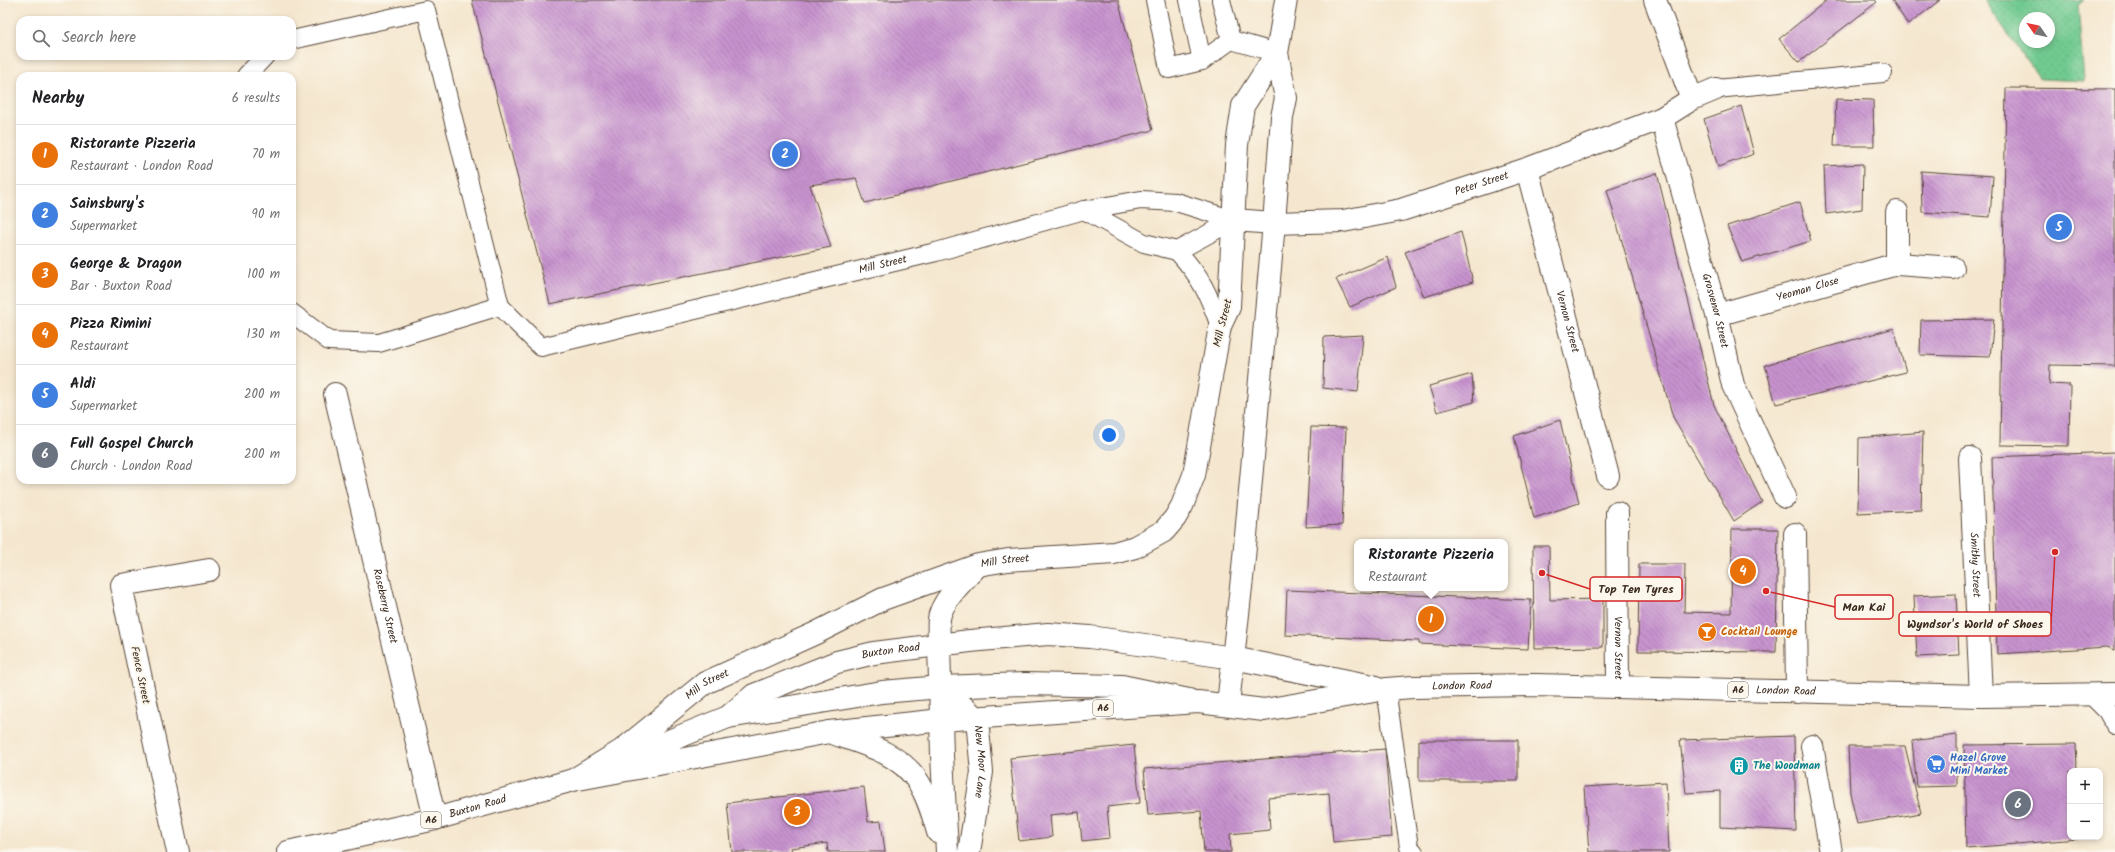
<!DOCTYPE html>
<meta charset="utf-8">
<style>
body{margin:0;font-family:Kalam,sans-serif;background:#f2f2f2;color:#202124}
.controls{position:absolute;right:12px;bottom:12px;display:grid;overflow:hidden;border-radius:8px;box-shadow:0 2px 6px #0003}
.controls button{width:36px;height:36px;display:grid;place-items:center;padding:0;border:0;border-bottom:1px solid #e0e0e0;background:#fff;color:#202124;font:20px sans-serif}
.compass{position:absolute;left:2019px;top:12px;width:36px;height:36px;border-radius:50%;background:#fff;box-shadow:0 2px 6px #0003;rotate:304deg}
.you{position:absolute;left:1109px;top:435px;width:14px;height:14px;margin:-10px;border:3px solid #fff;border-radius:50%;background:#1a73e8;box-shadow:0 0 0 6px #1a73e833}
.badge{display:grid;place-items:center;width:26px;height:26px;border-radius:50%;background:#b45309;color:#fff;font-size:13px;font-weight:700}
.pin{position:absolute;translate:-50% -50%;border:2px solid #fff;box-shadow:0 1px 4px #0006}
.popup{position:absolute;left:1354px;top:539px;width:154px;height:52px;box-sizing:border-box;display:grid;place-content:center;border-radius:8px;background:#fff;filter:drop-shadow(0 1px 3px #0005);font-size:13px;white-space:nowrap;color:#757577}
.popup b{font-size:15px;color:#202124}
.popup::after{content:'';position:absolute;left:50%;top:100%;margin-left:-8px;border:8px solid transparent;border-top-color:#fff}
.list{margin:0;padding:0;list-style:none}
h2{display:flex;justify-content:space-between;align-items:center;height:52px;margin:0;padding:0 16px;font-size:17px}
h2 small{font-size:13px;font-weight:400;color:#757577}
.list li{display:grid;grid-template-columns:26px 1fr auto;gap:12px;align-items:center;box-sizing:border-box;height:60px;padding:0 16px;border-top:1px solid #e0e0e0}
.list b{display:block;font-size:15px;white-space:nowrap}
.list p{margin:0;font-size:13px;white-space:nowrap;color:#757577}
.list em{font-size:13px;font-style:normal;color:#757577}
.icon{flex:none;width:22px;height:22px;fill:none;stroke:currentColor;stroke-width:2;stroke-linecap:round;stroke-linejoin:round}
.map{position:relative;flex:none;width:2115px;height:852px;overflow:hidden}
.search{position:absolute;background:#fff;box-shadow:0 2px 6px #0003;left:16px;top:16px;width:280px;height:44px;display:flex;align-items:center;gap:10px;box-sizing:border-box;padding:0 14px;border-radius:12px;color:#757577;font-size:15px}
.panel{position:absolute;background:#fff;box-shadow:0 2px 6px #0003;left:16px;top:72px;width:280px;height:412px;border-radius:12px}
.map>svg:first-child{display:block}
.grass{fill:url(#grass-dots);stroke:#567a58;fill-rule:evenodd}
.building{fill:url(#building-back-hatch)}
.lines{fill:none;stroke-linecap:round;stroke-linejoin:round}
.service-casing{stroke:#574639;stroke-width:20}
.minor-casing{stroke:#574639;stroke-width:24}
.tertiary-casing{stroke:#574639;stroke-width:24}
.trunk-casing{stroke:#574639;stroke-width:24}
.service{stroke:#fff;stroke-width:18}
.minor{stroke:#fff;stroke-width:22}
.tertiary{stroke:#fff;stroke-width:22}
.trunk{stroke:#fff;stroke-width:22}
.labels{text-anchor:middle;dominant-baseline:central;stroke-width:4;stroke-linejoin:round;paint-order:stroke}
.shield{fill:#fbf7ec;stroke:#75685c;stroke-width:1}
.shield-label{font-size:10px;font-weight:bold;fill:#3b2a1e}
.street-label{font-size:11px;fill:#3b2a1e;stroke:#fbf7ec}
.food-label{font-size:11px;font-weight:bold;fill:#c56008;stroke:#fbf7ec;text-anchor:start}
.shop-label{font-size:11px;font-weight:bold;fill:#366cbe;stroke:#fbf7ec;text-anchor:start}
.culture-label{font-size:11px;font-weight:bold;fill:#0d838f;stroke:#fbf7ec;text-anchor:start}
.leader{fill:none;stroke:#d62828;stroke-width:1.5}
.callout-dot{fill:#d62828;stroke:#fbf7ec;stroke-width:1.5}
.callout{fill:#fbf7ec;stroke:#d62828;stroke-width:1.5}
.callout-label{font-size:12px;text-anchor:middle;font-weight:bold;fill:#3b2a1e}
</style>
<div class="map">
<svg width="2115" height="852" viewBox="0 0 2115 852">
<defs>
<pattern id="grass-dots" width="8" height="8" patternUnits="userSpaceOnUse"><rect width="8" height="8" fill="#71cb91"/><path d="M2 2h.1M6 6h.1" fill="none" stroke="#63ae7d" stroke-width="1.8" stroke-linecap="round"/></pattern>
<pattern id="building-back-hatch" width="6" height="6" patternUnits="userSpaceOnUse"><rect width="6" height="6" fill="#c793cf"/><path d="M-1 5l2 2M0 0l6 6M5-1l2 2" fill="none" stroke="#a378a7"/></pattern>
</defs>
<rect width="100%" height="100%" fill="#fbf7ec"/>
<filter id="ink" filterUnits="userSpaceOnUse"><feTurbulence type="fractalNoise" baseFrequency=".025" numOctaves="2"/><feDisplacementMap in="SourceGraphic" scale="8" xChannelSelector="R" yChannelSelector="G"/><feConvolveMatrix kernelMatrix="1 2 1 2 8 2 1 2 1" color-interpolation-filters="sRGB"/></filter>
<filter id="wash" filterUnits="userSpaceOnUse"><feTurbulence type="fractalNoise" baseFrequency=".012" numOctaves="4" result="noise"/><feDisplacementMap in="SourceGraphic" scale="16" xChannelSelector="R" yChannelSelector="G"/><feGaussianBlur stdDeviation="0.9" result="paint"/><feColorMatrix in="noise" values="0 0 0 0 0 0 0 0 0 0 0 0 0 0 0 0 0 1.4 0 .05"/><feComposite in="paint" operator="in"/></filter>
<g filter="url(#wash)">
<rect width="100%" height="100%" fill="#f5e7cf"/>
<path class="grass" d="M1984,0H2084L2078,5L2084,81L2040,79ZM2025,18H2049V42H2025Z"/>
<g id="blocks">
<path class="building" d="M472,0H1118L1153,130L865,203L856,178L810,185L831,247L550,304Z
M1827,0H1875L1877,2L1799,62L1779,39Z
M1892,0H1940L1908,25Z
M2006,88L2115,89V366L2050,365L2049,384L2070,385L2069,446L2000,445Z
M1836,99L1873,100L1874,146H1834Z
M1741,106L1754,154L1718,167L1704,119Z
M1863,164L1862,209L1826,214L1824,166Z
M1921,171L1993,176L1990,217L1922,212Z
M1657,173L1714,405L1762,502L1734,521L1673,417L1607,190Z
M1800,202L1811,241L1742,262L1727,226Z
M1461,232L1473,282L1424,297L1405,252Z
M1388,257L1396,287L1350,307L1336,279Z
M1994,319L1990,357L1920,355L1921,320Z
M1894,328L1906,372L1776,404L1765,365Z
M1363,335L1358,392L1323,388L1324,337Z
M1472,374L1474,402L1437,412L1429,386Z
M1560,420L1579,503L1534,518L1514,436Z
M1311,427L1346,428L1342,525L1306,527Z
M1923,432L1921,510L1858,513L1859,438Z
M2115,452V650L2107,647L1997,654L1992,457Z
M1732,529H1778L1776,652L1638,651L1639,564H1685L1684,612L1731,613Z
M1533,546H1549L1550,600L1603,599V647L1534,648Z
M1287,590L1531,600L1528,649L1419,644V641L1285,635Z
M1956,594L1959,655L1917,657L1914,596Z
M1957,735V786L1917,787L1912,741Z
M1794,736L1796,831L1720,827V791L1686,793L1680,740Z
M1419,740H1518V781H1419Z
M2076,744L2077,771H2070V837H2078V839L1966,848L1964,745Z
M1134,745L1140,803L1107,807L1110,838L1082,841L1079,812L1050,815L1052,837L1019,841L1010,758Z
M1848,746H1905L1921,813L1857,824L1850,793Z
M1385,749L1392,837L1333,842L1329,793L1268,798L1270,830L1230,834L1231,852H1204L1201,811L1148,815L1144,769Z
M1666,782L1669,852H1589L1584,787Z
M864,787L868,822L881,821L885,852H828L827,843L791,848L792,852H732L727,803Z"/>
</g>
</g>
<g filter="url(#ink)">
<use href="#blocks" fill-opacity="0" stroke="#574639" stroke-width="1"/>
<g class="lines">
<g class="service-casing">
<g id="service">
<path d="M1155,0L1169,69L1202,61L1231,40"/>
<path d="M1189,0L1202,61"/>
<path d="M1221,0L1231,40L1277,53"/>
<path id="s1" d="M292,40L426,10L500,306L541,347L936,252L1084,210L1141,200L1176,202L1234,220"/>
<path d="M246,76L265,56"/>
<path d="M1716,89L1883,73"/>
<path d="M1084,210L1144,243L1177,251L1234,220"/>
<path d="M1177,251C1201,277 1208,293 1220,326"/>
<path d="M292,313L329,341L379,343L500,306"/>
<path d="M1386,689L1409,847L1414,852"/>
<path d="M2091,695L2107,711L2115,725"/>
</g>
</g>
<g class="minor-casing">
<g id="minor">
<path d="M1655,0L1692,99"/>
<path id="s2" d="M1662,118L1717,315L1733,385L1785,497"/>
<path id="s3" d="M1527,169L1608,476"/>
<path d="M1897,212V264"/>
<path id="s4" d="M1234,220L1274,223L1343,221L1401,210L1527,169L1662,118L1692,99L1716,89"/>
<path id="s5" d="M1717,315L1897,264L1953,268"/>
<path id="s6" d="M335,394L435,819"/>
<path id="s7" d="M1970,458L1981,696"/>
<path id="s8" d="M1617,513L1618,687"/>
<path d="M1795,534L1797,692"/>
<path d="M939,644C939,636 938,627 939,619C941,601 965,579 977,566"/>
<path d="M1228,704L1243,569L1274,223L1282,117L1286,98L1277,53L1286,0"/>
<path d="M1812,746L1831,852"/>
<path id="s9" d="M575,779L621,751L705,683L816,633L883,599L978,565L1008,560L1114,553L1135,547L1164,531L1175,518L1182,506L1194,475L1220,326L1229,307L1237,145L1243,106L1277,53"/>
<path d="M178,852L121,585L209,570"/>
</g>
</g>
<g class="tertiary-casing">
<g id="tertiary">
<path d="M939,644L942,755L947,852"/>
<path id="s10" d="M941,687L977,719L982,772L969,852"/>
<path d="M728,717L882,692L941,687L1024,684L1122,686L1189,700"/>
<path d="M829,732C861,743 900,752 919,783C928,798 933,815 938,832"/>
</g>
</g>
<g class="trunk-casing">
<g id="trunk">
<path id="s11" d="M617,762L728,717L754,695L837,662L874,653L970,641L1048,634L1090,637L1233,658L1373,686"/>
<path id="s12" d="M288,852L435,819L573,780L829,732L942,720L1198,702L1264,710L1386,689L1413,687L1536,685L1981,696L2115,694"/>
</g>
</g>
<use href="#service" class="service"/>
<use href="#minor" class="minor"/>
<use href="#tertiary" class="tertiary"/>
<use href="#trunk" class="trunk"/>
</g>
</g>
<defs>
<g id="bar-disc" transform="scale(1)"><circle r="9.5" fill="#e8710a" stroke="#fbf7ec"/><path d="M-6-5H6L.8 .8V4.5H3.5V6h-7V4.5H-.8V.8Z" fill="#fff"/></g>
<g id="supermarket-disc" transform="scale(1)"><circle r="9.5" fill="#3f7fe0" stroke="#fbf7ec"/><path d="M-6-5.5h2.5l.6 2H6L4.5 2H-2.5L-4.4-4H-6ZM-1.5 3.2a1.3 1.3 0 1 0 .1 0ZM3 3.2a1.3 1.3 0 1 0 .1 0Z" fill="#fff"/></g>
<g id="building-disc" transform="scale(1)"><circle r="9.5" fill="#0f9aa8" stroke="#fbf7ec"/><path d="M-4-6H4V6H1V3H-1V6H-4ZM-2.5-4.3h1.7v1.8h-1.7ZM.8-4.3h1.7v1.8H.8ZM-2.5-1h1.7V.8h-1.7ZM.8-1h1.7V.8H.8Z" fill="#fff"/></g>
</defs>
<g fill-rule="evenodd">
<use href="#bar-disc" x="1707" y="632"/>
<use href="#supermarket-disc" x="1936" y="764"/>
<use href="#building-disc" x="1739" y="766"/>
</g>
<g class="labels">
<g class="shield">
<rect x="1728" y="682" width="20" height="16" rx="3"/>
<rect x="1093" y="700" width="20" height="16" rx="3"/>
<rect x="421" y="812" width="20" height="16" rx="3"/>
</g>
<g class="shield-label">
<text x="1738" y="690">A6</text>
<text x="1103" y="708">A6</text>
<text x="431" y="820">A6</text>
</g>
<g class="street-label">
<text stroke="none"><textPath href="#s4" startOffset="253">Peter Street</textPath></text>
<text stroke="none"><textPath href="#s1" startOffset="852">Mill Street</textPath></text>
<text stroke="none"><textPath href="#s5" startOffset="94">Yeoman Close</textPath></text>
<text stroke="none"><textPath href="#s2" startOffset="200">Grosvenor Street</textPath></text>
<text stroke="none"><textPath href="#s3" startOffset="158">Vernon Street</textPath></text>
<text transform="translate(1223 323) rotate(-76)">Mill Street</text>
<text stroke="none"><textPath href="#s9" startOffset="487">Mill Street</textPath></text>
<text stroke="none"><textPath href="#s7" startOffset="107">Smithy Street</textPath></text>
<text stroke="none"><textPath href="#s6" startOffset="218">Roseberry Street</textPath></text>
<text stroke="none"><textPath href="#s8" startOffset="135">Vernon Street</textPath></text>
<text stroke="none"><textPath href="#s11" startOffset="298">Buxton Road</textPath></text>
<text transform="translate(140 675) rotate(78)">Fence Street</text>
<text stroke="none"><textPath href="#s9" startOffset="163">Mill Street</textPath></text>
<text stroke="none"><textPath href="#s12" startOffset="1191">London Road</textPath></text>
<text stroke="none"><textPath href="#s12" startOffset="1515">London Road</textPath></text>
<text stroke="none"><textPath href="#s10" startOffset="91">New Moor Lane</textPath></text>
<text stroke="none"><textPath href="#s12" startOffset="195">Buxton Road</textPath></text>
</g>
<g class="food-label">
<text x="1721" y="632">Cocktail Lounge</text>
</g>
<g class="shop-label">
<text x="1950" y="758">Hazel Grove<tspan x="1950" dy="13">Mini Market</tspan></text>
</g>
<g class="culture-label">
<text x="1753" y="766">The Woodman</text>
</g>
</g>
<path class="leader" d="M1542 573L1590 589M1766 591L1835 607M2055 552L2051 624"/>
<g class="callout-dot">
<circle cx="1542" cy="573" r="4"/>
<circle cx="1766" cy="591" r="4"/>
<circle cx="2055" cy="552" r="4"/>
</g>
<g class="callout">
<rect x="1590" y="577" width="92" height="24" rx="4"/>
<rect x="1835" y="595" width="58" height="24" rx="4"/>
<rect x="1899" y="612" width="152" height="24" rx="4"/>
</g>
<g class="callout-label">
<text x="1636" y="593">Top Ten Tyres</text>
<text x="1864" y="611">Man Kai</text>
<text x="1975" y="628">Wyndsor's World of Shoes</text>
</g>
</svg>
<div class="controls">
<button>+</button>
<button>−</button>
</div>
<svg class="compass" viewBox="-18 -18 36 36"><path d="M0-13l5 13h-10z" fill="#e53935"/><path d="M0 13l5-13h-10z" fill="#757577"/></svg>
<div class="you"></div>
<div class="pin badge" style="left:1431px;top:619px;background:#e8710a">1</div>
<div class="popup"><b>Ristorante Pizzeria</b>Restaurant</div>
<div class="pin badge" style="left:785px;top:154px;background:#3f7fe0">2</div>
<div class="pin badge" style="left:797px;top:812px;background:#e8710a">3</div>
<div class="pin badge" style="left:1743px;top:571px;background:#e8710a">4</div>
<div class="pin badge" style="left:2059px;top:227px;background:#3f7fe0">5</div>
<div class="pin badge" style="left:2018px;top:804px;background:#6b7280">6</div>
<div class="search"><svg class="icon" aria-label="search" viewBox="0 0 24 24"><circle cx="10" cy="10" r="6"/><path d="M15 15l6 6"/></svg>Search here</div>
<section class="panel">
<h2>Nearby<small>6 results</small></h2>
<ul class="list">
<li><span class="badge" style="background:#e8710a">1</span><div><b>Ristorante Pizzeria</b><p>Restaurant · London Road</p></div><em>70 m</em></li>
<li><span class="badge" style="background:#3f7fe0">2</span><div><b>Sainsbury's</b><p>Supermarket</p></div><em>90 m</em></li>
<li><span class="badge" style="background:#e8710a">3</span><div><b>George &amp; Dragon</b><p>Bar · Buxton Road</p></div><em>100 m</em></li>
<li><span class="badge" style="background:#e8710a">4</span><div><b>Pizza Rimini</b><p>Restaurant</p></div><em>130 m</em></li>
<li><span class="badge" style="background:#3f7fe0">5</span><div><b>Aldi</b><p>Supermarket</p></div><em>200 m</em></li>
<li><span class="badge" style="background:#6b7280">6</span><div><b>Full Gospel Church</b><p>Church · London Road</p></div><em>200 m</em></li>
</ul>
</section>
</div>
